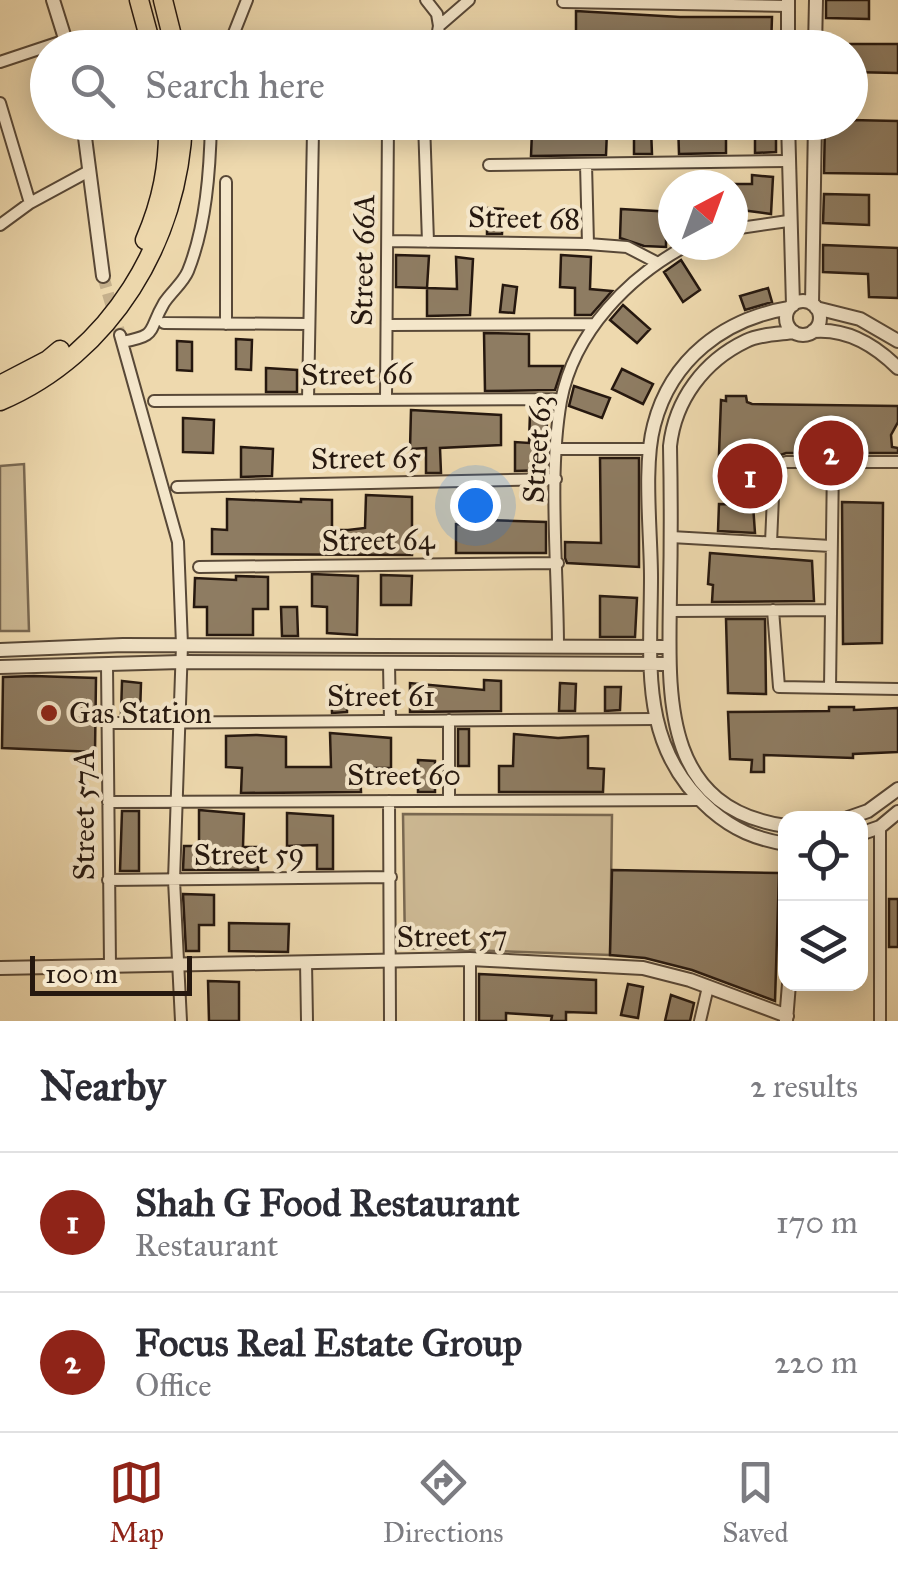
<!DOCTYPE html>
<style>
body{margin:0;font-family:"IM FELL Great Primer",serif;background:#f7f7f7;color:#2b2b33}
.controls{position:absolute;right:30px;bottom:30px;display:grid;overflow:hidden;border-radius:20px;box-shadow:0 5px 25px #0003}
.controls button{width:90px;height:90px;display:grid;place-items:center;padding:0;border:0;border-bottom:2px solid #e1e1e2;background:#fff;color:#2b2b33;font:50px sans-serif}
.compass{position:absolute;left:658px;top:170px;width:90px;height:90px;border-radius:50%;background:#fff;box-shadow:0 5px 25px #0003;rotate:41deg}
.scale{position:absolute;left:30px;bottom:25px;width:162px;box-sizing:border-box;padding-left:10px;border:5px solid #26180f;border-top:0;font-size:28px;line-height:35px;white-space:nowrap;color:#26180f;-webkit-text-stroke:8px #f4e6ca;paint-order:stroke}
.you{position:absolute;left:475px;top:505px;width:35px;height:35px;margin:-25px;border:8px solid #fff;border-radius:50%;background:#1a73e8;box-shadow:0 0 0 15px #1a73e833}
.badge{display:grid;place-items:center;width:65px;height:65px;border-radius:50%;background:#8f2418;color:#fff;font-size:32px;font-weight:700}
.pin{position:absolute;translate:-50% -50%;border:5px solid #fff;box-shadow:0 2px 10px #0006}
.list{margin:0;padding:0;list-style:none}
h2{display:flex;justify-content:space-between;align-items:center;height:130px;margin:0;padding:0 40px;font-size:42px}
h2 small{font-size:32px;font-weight:400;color:#7c7c81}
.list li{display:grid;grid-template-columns:65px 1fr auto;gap:30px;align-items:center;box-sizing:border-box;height:140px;padding:0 40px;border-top:2px solid #e1e1e2}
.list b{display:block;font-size:38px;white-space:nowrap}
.list p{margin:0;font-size:32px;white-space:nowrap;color:#7c7c81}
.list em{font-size:32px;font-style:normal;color:#7c7c81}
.icon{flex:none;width:55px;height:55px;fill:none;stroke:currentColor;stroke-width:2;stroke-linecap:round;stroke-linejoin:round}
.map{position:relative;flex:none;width:898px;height:1021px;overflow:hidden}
.search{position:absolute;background:#fff;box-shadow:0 5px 25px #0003;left:30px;right:30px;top:30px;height:110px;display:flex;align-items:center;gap:25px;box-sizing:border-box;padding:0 35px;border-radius:55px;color:#7c7c81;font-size:38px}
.sheet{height:410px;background:#fff}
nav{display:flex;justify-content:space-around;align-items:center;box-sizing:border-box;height:140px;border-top:2px solid #e1e1e2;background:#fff;font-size:28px;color:#7c7c81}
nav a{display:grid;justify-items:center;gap:5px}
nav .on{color:#8f2418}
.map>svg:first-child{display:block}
.green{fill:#ccb893;stroke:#796851;stroke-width:2.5}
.building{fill:#8e7c62;stroke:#26180f;stroke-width:2.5}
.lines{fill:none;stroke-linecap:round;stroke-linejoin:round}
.tertiary-tunnel{stroke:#c6b28e;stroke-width:12;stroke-dasharray:12 6;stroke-linecap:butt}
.minor-casing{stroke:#584837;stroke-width:14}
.tertiary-casing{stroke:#584837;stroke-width:16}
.motorway-casing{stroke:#26180f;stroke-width:21}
.minor{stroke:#f4e6ca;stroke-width:10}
.tertiary{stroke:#f4e6ca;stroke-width:12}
.motorway{stroke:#eed9ae;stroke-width:18}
.poi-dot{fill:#8f2418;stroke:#f4e6ca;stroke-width:4}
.labels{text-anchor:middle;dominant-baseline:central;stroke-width:8;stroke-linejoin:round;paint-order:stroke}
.street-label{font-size:30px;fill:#26180f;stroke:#f4e6ca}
.poi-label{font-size:30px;fill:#26180f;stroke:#f4e6ca;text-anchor:start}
</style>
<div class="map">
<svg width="898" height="1021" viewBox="0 0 898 1021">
<rect width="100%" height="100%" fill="#eed9ae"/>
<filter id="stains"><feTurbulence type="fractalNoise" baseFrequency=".002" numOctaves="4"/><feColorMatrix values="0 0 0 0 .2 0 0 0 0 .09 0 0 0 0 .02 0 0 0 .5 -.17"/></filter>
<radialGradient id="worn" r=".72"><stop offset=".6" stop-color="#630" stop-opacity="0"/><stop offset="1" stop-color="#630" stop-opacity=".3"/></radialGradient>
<path class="green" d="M24,464L29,631H0V466Z
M403,814L612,815L610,955L405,948Z"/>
<path class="building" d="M826,0H869V19L826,18Z
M576,11L680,17H772L771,48H576Z
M850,44H898V73L850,72Z
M850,120L898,121V174L824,173L825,122Z
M546,122H562V130L607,131L606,155L531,156L532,131H546Z
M678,122H726V153L679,154Z
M755,122H776V152L755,153Z
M634,129H651L652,154H634Z
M752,175L773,177L771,214L741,210V219L733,220V184H752Z
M824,194L869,195V225L823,223Z
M487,208L503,209L502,234H487Z
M621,209L673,212V239H666V247L644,246L620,238Z
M823,245L898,248V298L869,297L868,274L823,272Z
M396,255L429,256L427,288L457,289L456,257L473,259L470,315L427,316V288L396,287Z
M561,255L591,257L590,289L612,291L591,315H575V288L560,287Z
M681,260L700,290L683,302L664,272Z
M503,285L517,287L514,313L500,312Z
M768,288L772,302L745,310L740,296Z
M623,305L650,329L637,343L610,320Z
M484,333L529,334V366H563L555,390L485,391Z
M236,339L252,340L251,370L236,369Z
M177,341L192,342V371L177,370Z
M266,368L297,370V392H266Z
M622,369L653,384L643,404L612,389Z
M574,386L610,398L602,418L569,406Z
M726,396H746L747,402L752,404L898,406V422L891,435L892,447L898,448V453H786L775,457H753V484L718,481L721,400L726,401Z
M411,410L501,415V445L440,448L441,473H426V448L410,449Z
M530,413L547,415L546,470L515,471V442L529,443Z
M183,418L214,420L213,453L183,452Z
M241,447L273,449L272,476L241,477Z
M600,458H639V567L567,563L565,558V542L601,543Z
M469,494H486V520L546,522V553H456V524L470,525Z
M366,495L412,497V555L212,554V529L227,530V499L301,502V499L332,500V530H348L365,528Z
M842,502L883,503L882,643L843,644Z
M719,504L753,505L755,533L718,531Z
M710,553L812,561L814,601L712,602L713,585L708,584Z
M312,574L358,576L357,635L327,633V607L312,606Z
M381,575L412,576L411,605H381Z
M236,576L268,577V609H253V635H207V607H194L195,578L236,580Z
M600,596L637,598L635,637H600Z
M281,607H297L298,636H282Z
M726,619H765L766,694L728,693Z
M34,676L96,678L95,752L2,748L3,677Z
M484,680L501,681V711L410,712V683L484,690Z
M122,681L141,683L140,714H121Z
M560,683L576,684L575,711H559Z
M347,685V712L332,713L331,686Z
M605,687H621L620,710L605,711Z
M829,707H854V710L898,708V752L853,754V758L764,755V772H751L752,760L730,759L728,712L829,711Z
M458,729H469V766H458Z
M330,733L391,738V768H360L361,792L241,793L242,768L226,767V736L257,735L286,737V767H331Z
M514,734L558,738L588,736V768L604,769L603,792H499V766H513Z
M418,760L435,761V792H418Z
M199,810L244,814L243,847H258V870H183L184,846H199Z
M122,811H139V871H120Z
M287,813L333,816V869H317V845L287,846Z
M612,870L779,873L775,1001L692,970L645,958L610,955Z
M183,894L214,895V925H199V951H186Z
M889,899H898V947H889Z
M229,923L289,924L288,952L229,951Z
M479,974L596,980V1013L566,1012V1021H551L552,1016L506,1013V1021H479Z
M208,981L239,982V1021H209Z
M628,984L643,987L638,1018L621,1015Z
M671,995L694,1003L690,1021H665Z"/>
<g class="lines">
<path class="tertiary-tunnel" d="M103,276L120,335"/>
<g class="minor-casing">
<path id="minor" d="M426,0L437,14L439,26
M563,2L788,6
M228,48L247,0
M435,48L439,26L469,0
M0,62L66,40
M0,103L30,203
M424,122L428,242
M586,164L588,244
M489,165L787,161
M226,182V324
M0,225L30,203L89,171
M733,229L788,221
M388,241L588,244L627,247L656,262
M164,323L309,324
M387,325L594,324
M120,335L178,542L182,645L174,880L181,1021
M122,342C159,335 147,332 164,303C171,292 183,283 188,271C206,226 210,171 211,122
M386,399L388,122
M308,400L313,131
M154,401L561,399
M556,449H650
M177,487L556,479
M671,537L831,546
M771,543L774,473L779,465L786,462H898
M199,567L558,563
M773,610L779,687L898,689
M670,611L831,610
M558,647C558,571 548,474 561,401C574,332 629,276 688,245
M389,663L390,721
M107,665L110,965
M830,688L833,462
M109,723L655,719
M449,800V720
M389,801L390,1021
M108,802L699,800
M108,880L391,877
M306,962L307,1021
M470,1021V959
M700,1021L708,987
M880,1021V827"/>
</g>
<g class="tertiary-casing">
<path id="tertiary" d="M53,0L68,48
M788,0V48
M815,48L816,0
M83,122L103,276
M788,122L793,305
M786 318a17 17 0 1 1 34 0a17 17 0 1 1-34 0Z
M812,304L815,122
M816,308L860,319L898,341
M813,331C846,328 875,345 898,368
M0,650L123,645L669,647
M0,667L181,662L669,664
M848,818L868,811L898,789
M786,826C659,808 669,692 670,593C671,544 671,495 670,446C675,400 704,361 746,341C760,334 779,334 794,332
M860,834L880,827L898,812
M786,844C756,839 734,830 711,810C638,747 651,664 651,577C651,533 643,466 654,425C671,359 724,319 789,308
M0,968L470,959L643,968L690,980L787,1016
M786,1021L789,984"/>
</g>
<g class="motorway-casing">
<path id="motorway" d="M139,0L152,48
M163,0L175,48
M145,240C162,201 169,165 168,122
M0,385L48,360L60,350
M0,401C111,354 179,240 183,122"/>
</g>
<use href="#minor" class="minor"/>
<use href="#tertiary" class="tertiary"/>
<use href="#motorway" class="motorway"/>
</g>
<circle class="poi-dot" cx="49" cy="713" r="10"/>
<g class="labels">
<g class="street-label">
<text transform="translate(524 218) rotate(1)">Street 68</text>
<text transform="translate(363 260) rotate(-89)">Street 66A</text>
<text transform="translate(357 374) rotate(-1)">Street 66</text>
<text transform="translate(537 449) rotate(-86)">Street 63</text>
<text transform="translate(366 458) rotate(-1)">Street 65</text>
<text transform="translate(378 540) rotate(-1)">Street 64</text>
<text x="381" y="696">Street 61</text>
<text x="404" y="775">Street 60</text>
<text transform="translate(84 815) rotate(-90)">Street 57A</text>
<text transform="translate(249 854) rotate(-1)">Street 59</text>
<text transform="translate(452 936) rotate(-1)">Street 57</text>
</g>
<g class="poi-label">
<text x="69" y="713">Gas Station</text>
</g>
</g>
<rect width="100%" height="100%" filter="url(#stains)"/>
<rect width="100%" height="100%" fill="url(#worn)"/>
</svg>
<div class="controls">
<button><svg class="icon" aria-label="locate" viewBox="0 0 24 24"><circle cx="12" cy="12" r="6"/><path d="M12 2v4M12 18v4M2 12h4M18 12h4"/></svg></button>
<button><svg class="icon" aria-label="layers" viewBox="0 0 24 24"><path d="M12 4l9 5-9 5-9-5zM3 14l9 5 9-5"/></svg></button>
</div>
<svg class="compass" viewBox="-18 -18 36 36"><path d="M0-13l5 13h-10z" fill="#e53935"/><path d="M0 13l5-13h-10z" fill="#7c7c81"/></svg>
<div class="scale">100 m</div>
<div class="you"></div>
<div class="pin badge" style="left:750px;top:476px">1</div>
<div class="pin badge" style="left:831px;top:453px">2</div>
<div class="search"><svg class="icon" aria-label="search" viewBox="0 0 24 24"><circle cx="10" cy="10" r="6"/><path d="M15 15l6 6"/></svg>Search here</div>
</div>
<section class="sheet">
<h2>Nearby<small>2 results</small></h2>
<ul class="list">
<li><span class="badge">1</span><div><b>Shah G Food Restaurant</b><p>Restaurant</p></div><em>170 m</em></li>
<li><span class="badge">2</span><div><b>Focus Real Estate Group</b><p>Office</p></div><em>220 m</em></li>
</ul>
</section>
<nav>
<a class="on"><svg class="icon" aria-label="map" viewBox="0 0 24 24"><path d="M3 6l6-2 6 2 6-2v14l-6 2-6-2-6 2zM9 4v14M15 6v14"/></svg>Map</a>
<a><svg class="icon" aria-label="directions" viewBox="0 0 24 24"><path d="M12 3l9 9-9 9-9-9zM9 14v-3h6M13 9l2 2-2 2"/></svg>Directions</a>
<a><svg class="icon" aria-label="saved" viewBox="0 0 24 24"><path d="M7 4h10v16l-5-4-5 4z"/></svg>Saved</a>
</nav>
